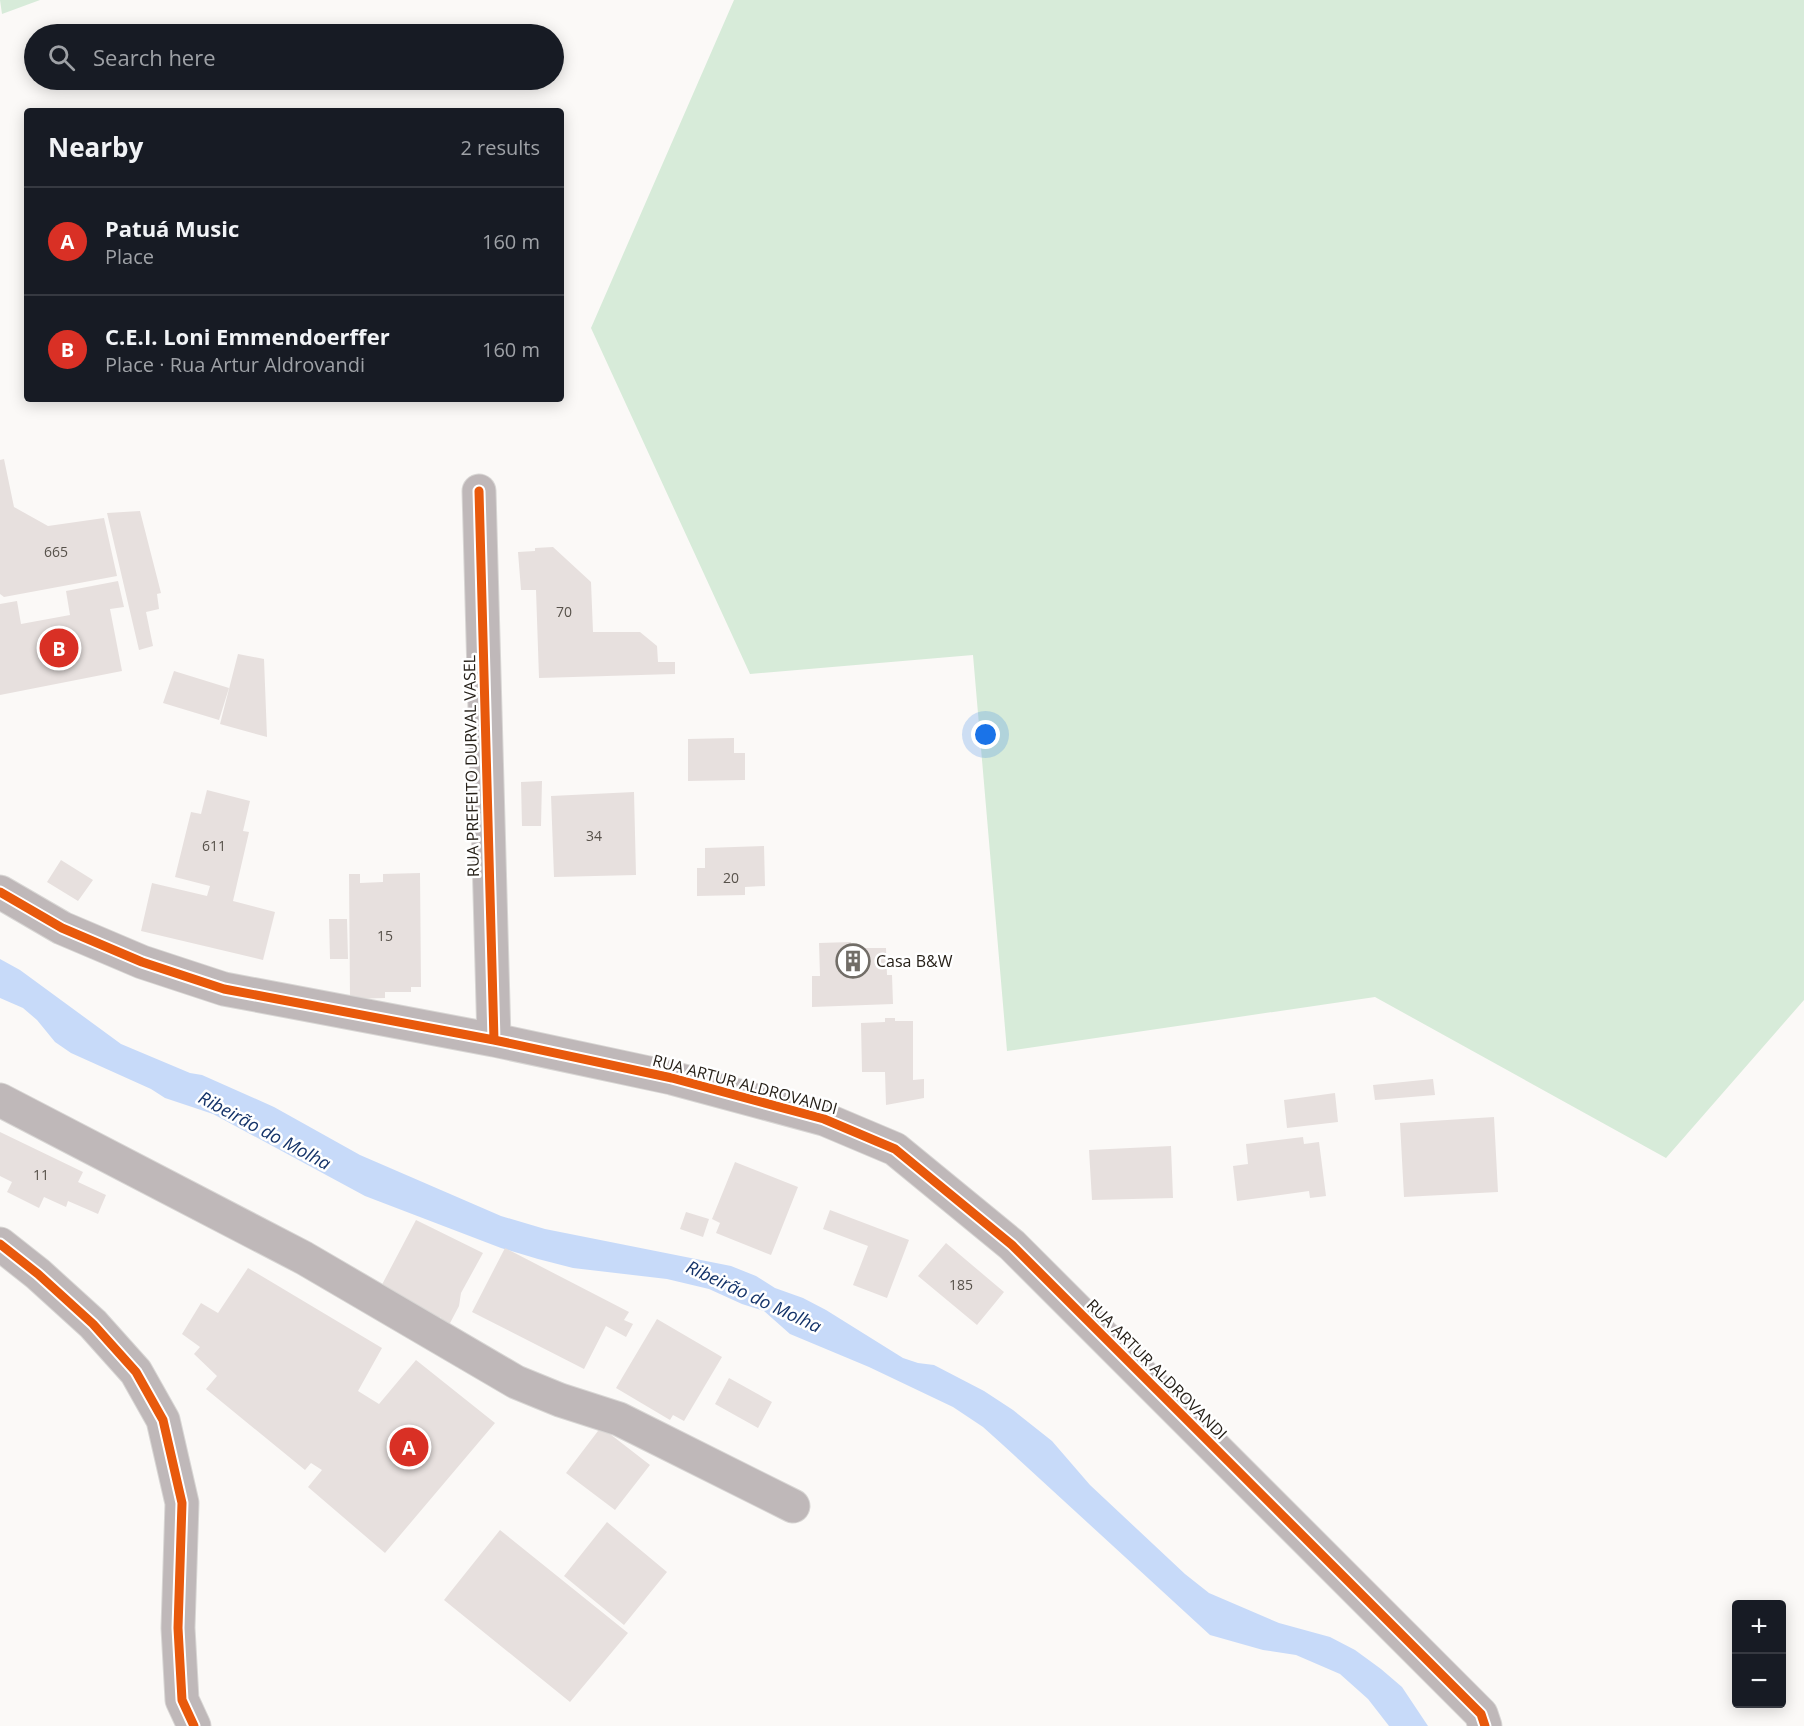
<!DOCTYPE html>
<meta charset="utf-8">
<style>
body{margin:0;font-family:"Open Sans",sans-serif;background:#20242c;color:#f1f3f6}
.controls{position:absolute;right:18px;bottom:18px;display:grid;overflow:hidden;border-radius:6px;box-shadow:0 3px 15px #0003}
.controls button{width:54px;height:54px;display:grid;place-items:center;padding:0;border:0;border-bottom:2px solid #363941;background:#171b24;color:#f1f3f6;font:30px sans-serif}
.you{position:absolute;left:986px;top:735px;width:21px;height:21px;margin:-15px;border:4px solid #fff;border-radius:50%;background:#1a73e8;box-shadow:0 0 0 9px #1a73e833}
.badge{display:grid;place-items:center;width:39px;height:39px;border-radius:50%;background:#d93025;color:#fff;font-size:20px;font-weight:700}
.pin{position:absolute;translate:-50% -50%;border:3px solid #fff;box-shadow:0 2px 6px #0006}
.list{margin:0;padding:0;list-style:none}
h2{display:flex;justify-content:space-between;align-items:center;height:78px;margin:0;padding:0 24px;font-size:26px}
h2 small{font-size:20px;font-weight:400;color:#9ea1a6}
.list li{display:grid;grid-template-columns:39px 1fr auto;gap:18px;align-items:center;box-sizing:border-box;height:108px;padding:0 24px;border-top:2px solid #363941}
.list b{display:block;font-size:22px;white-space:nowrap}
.list p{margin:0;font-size:20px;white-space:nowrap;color:#9ea1a6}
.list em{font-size:20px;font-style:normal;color:#9ea1a6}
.icon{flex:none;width:33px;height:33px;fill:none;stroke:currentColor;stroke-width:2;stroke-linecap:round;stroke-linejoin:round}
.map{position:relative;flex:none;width:1804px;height:1726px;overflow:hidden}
.search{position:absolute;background:#171b24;box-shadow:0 3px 15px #0003;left:24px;top:24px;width:540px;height:66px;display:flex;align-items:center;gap:15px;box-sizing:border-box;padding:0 21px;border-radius:33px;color:#9ea1a6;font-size:22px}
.panel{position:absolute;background:#171b24;box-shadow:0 3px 15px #0003;left:24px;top:108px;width:540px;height:294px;border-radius:6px}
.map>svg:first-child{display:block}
.green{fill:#d7ebd9}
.water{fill:#c7daf9}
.building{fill:#e7e0de}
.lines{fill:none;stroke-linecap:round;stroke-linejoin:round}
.minor-casing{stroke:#d8d6d4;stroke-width:35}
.minor{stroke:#bfb8b9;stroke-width:33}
.cycleway-casing{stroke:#fff;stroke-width:13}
.cycleway{stroke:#e8590c;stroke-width:9}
.labels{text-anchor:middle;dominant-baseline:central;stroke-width:5;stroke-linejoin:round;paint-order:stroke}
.number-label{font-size:14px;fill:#57514a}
.street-label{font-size:16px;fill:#272119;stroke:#fff}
.poi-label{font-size:16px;fill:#272119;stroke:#fff;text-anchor:start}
.water-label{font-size:18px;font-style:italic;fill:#143369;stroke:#fff}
</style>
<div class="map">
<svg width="1804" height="1726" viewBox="0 0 1804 1726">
<rect width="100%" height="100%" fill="#fbf9f7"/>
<path class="green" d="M0,0H40L2,14Z
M734,0H1804V1000L1666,1158L1375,997L1007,1051L973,655L750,674L591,328Z"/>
<path class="water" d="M0,959L20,970L121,1044L190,1073L202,1075L274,1107L360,1155L501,1216L545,1229L731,1266L756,1276L775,1288L803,1298L826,1310L903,1358L918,1363L934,1365L984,1391L1013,1410L1052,1441L1090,1485L1185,1574L1209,1593L1279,1623L1330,1637L1355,1650L1381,1669L1402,1687L1428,1726H1389L1368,1699L1340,1674L1296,1655L1263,1650L1210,1635L1003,1445L983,1427L953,1407L869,1367L790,1334L764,1311L742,1304L709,1289L667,1279L573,1268L538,1259L501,1248L365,1196L213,1114L165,1098L151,1089L71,1053L55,1042L37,1020L23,1008L0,998Z"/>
<path class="building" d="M4,459L14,507L48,526L104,518L117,576L4,597L0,594V460Z
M140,511L161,593L157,594L159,609L146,612L153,646L139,650L107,513Z
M553,547L591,582L593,632H640L657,646L658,662H675V674L539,678L536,590H521L518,552L535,551V548Z
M118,581L124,607L110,609L122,671L0,695V604L17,601L21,624L70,615L66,591Z
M238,654L264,659L267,737L220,724Z
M174,671L229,688L219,720L163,703Z
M734,738V753H745V780L688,781V739Z
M542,781L541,826H522L521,782Z
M207,790L250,801L243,831L249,832L233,901L275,912L263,960L141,931L152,883L207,896L210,886L175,877L191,812L201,814Z
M634,792L636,875L554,877L551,796Z
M764,846L765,886L745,887V895L697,896V868H705V848Z
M61,860L93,880L78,901L47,882Z
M420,873L421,987H411V992H385V998L350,999L349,874H360V883L383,882V874Z
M329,919H347L348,959H330Z
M851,942L852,948H886L887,975H892L893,1004L812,1007V976H820L819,943Z
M885,1018H895V1021H913V1080L924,1079V1098L886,1105L885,1072H862L861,1023L885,1022Z
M1433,1079L1435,1095L1375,1100L1373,1085Z
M1335,1093L1338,1122L1287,1128L1284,1100Z
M1494,1117L1498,1192L1404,1197L1400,1123Z
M0,1132L83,1172L78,1182L106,1195L98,1214L68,1201L66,1207L44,1197L39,1208L7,1192L12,1182L0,1176Z
M1303,1137L1304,1144L1319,1142L1326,1196L1310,1198L1309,1191L1237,1201L1233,1166L1248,1164L1246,1144Z
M1171,1146L1173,1198L1092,1200L1089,1150Z
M735,1162L798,1187L771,1255L716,1233L720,1223L712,1219Z
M830,1210L909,1240L887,1298L853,1285L868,1246L823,1229Z
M686,1212L709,1219L703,1237L680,1229Z
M416,1220L483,1253L461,1293L459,1306L449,1325L440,1317L436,1327L376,1296Z
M946,1243L1004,1292L977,1325L918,1276Z
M505,1248L629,1312L624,1320L633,1324L626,1337L606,1326L584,1369L472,1312Z
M248,1268L382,1348L358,1391L379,1404L416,1360L495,1423L385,1553L308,1487L322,1470L311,1463L305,1470L206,1389L217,1376L194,1354L200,1347L182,1334L201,1303L218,1313Z
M657,1319L722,1357L684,1421L673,1415L670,1420L616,1388Z
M729,1378L772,1402L758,1428L715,1404Z
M601,1427L650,1465L615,1510L566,1473Z
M607,1522L667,1572L624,1625L564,1576Z
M500,1530L628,1633L570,1702L444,1600Z"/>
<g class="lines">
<g class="minor-casing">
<path id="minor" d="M479,491L494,1040
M0,892L62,928L142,962L224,989L494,1040L672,1078L824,1119L895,1149L1012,1245L1481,1714L1485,1726
M0,1100L304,1258L516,1382L560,1400L619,1419L793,1506
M0,1244L38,1274L93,1324L136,1372L163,1420L182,1503L178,1628L182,1700L194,1726"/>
</g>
<use href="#minor" class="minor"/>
<g class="cycleway-casing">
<path id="cycleway" d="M479,491L494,1040
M0,892L62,928L142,962L224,989L494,1040L672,1078L824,1119L895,1149L1012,1245L1481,1714L1485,1726
M0,1244L38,1274L93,1324L136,1372L163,1420L182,1503L178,1628L182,1700L194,1726"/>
</g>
<use href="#cycleway" class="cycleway"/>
</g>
<defs>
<g id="building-ring" transform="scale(1.725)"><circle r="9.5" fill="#fff" stroke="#716d67" stroke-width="1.5"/><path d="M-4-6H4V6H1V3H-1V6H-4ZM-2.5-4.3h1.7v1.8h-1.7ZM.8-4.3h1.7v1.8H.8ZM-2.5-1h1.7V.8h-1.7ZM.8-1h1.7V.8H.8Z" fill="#716d67"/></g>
</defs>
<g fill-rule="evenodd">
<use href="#building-ring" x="853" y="961"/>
</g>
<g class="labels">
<g class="number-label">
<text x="56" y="551">665</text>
<text x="564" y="611">70</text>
<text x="594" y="835">34</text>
<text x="214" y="845">611</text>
<text x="731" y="877">20</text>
<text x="385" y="935">15</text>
<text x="41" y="1174">11</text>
<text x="961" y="1284">185</text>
</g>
<g class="street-label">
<text transform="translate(471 766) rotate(-91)">RUA PREFEITO DURVAL VASEL</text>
<text transform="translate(745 1084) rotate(15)">RUA ARTUR ALDROVANDI</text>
<text transform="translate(1157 1369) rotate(45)">RUA ARTUR ALDROVANDI</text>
</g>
<g class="poi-label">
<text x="876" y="961">Casa B&amp;W</text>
</g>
<g class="water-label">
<text transform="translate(265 1130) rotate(28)">Ribeirão do Molha</text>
<text transform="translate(754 1296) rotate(25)">Ribeirão do Molha</text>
</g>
</g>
</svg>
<div class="controls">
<button>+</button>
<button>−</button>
</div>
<div class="you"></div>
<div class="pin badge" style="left:409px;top:1447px">A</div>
<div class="pin badge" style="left:59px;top:648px">B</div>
<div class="search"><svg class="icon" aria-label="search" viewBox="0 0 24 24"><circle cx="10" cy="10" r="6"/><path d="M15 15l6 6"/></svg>Search here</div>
<section class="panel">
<h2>Nearby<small>2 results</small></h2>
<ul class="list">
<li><span class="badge">A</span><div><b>Patuá Music</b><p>Place</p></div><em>160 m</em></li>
<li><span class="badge">B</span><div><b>C.E.I. Loni Emmendoerffer</b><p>Place · Rua Artur Aldrovandi</p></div><em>160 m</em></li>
</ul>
</section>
</div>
